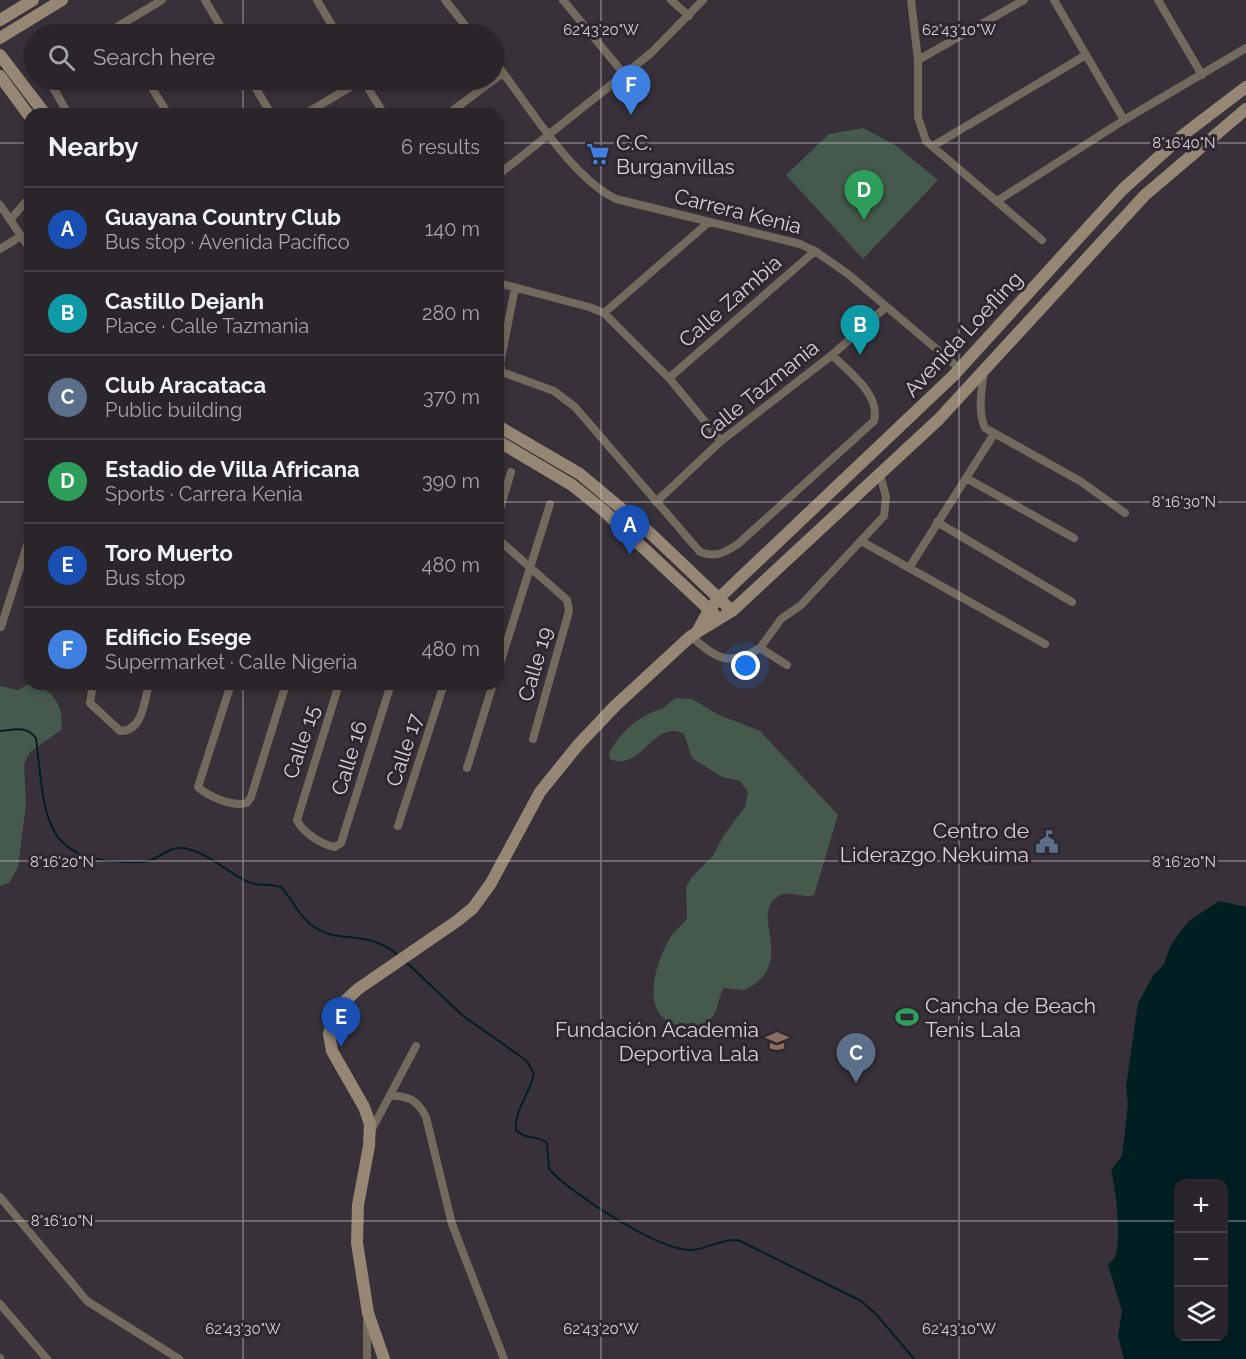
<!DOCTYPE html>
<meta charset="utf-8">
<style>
body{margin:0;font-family:Raleway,sans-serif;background:#322d33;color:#f1f3f6}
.controls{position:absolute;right:18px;bottom:18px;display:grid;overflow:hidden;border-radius:12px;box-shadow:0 3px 9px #0003}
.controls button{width:54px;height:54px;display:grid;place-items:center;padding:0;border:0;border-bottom:2px solid #464247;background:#2a252b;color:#f1f3f6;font:30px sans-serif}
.you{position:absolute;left:746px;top:666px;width:21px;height:21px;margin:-15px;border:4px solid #fff;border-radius:50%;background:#1a73e8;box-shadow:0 0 0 9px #1a73e833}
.badge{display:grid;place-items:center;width:39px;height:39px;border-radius:50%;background:#8c9099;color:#fff;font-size:20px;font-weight:700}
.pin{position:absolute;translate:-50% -50px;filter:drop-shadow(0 2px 3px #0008)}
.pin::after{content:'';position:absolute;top:32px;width:21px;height:18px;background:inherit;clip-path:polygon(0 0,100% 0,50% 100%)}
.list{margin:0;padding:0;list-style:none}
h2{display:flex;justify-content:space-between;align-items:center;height:78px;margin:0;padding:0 24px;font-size:26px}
h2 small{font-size:20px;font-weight:400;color:#a5a5a9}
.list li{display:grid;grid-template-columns:39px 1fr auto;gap:18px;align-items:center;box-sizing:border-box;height:84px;padding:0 24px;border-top:2px solid #464247}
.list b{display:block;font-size:22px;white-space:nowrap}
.list p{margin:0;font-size:20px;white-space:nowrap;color:#a5a5a9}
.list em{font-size:20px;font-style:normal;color:#a5a5a9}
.icon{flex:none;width:33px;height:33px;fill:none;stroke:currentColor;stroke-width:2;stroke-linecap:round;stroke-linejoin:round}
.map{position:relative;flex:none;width:1246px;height:1359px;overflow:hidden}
.search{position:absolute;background:#2a252b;box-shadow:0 3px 9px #0003;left:24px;top:24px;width:480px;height:66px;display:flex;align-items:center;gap:15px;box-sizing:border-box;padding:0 21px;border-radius:33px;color:#a5a5a9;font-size:22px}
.panel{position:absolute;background:#2a252b;box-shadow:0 3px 9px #0003;left:24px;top:108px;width:480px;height:582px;border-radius:18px}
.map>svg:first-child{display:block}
.green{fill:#455a4d}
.water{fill:#001f22;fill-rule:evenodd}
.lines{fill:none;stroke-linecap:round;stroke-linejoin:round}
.stream{stroke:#001f22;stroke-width:2}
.street{stroke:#736a5e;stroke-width:8}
.secondary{stroke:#968775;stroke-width:12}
.ticks{fill:none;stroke:#d7d2d7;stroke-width:1.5;stroke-opacity:0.45}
.labels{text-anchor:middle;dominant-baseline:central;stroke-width:6;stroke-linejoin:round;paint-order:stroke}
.poi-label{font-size:21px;fill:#d7d2d7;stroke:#2e272f;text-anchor:start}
.street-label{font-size:21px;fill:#d7d2d7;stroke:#2e272f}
.ticks-label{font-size:15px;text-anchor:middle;fill:#d7d2d7;stroke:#2e272f;stroke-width:6;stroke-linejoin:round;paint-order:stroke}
</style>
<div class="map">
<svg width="1246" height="1359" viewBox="0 0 1246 1359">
<rect width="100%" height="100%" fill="#383139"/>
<path class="green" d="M863,128L895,145L938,180L863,259L786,175L829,134Z
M27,685C52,686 65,706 61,730L30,752L24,764L26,804L18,867L9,883L0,886V686L18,690Z
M676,698L692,699L719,715L760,731L838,815L814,895C802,899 788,889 777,897C749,916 799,964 744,990L724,988C717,998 719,1012 709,1021C703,1028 692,1027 683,1026C639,1021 653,967 669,940C673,932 681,926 687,919L686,887L692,877L713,856L724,835L745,807L748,792L740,781L722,777L692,758L684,734C654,718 641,773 610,759L609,754C620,732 638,716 661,709C666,707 670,701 676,698Z"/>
<path class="water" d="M1219,901L1246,907V1359H1124L1118,1336L1122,1311L1108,1265C1110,1262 1115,1259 1116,1254C1121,1239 1116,1187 1111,1170L1122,1156L1128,1104L1126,1087L1138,1003L1153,976L1164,964L1170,947L1180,932L1190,920ZM1178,1184H1224V1336H1178Z"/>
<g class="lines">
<path class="stream" d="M0,731C14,730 26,725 36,738C46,822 41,865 143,862C158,861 167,847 181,848C203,849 226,871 246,881C257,887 269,883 281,887C293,900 299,917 314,927C340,945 366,928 398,955
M405,961L462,1015L527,1061L534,1074C530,1093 514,1111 516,1130C527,1141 536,1134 547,1143L549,1169C570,1193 657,1249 689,1250C704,1251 717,1239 738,1240L861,1301L876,1314L914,1359"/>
<path class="street" d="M205,0L225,34
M317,0L337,34
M445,0L472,34
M563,0L624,74
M671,0L689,16
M911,0L918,60V117L926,141L1042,240
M1054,0L1124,120
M1158,0L1202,75
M105,34L162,0
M918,60L1024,0
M494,61C526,101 570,177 616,199L800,244L815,251L848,274L960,369
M49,80L68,114
M147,80L168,114
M251,80L271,114
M363,80L384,114
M305,114L362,80
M448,114L503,73
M933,146L1086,55
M498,175L651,53L703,0
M997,201L1124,120L1246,48
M0,205L30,249
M10,220L30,197
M0,249L21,236
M498,283L589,307L604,313L669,378L721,441
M515,288L500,364L502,372L554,391L575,407L700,552C716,558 724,553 738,544L874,421C881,395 849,372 832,355
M604,313L709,222
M984,370C982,389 977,410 985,428L1080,481L1125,513
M669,378L815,251
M966,478L1074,538
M656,502L721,441L832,355L885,308
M498,516L511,472
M937,522L1072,602
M498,539L567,600L569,611L533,739
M861,541L1045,644
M909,568L994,434
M1,627L30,536
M691,636C716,659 729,667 760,648L787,665
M760,648L781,619L801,605L884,516L886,497L880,474
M498,670L550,504
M93,684L90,703L120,731C143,731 144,702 149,684
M231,684L198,787C209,797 233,807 247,803L251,797L286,684
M339,684L297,820C302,832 322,845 335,847L341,843L391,684
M467,768L493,684
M398,826L444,684
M390,1096C409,1095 418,1101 426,1117L452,1224L504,1359
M371,1131L416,1046
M0,1197L87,1301L179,1359
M0,1304L47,1359
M367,1321V1359
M0,1358V1359"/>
<path class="secondary" d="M0,20L33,0
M0,38L62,0
M0,55L45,114
M0,76L30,117
M498,426L580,474L648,531L732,611
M498,441L572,485L603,510L714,614
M697,632L709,610L719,598L953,376L1122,190L1183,135L1246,87
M384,1359L368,1313L357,1243L358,1205L369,1146L370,1124L364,1107L332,1051L329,1034L333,1018L344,1002L358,989L457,921L473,908L491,883L540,792L578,745L615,706L691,636L732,611L939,419L1145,195L1246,109"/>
</g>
<path class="ticks" d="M243,0V34M601,0V1359M959,0V1359M243,80V114M0,143H30M498,143H1246M0,502H30M498,502H1246M243,684V1359M0,861H1246M0,1221H1178M1224,1221H1246"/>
<defs>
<g id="supermarket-bare" transform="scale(1.8)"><path d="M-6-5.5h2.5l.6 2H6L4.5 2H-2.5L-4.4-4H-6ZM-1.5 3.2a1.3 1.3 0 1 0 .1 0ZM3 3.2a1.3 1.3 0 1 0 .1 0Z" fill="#3f7fe0" stroke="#2e272f" stroke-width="2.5" paint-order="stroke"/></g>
<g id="civic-bare" transform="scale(1.8)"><path d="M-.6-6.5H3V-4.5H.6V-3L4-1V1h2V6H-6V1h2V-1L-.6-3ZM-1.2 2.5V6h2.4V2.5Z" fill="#5c6f8a" stroke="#2e272f" stroke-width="2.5" paint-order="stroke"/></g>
<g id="stadium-bare" transform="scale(1.8)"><path d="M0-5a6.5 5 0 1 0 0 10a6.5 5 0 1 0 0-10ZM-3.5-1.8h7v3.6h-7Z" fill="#2e9e5b" stroke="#2e272f" stroke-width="2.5" paint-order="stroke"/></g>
<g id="university-bare" transform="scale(1.8)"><path d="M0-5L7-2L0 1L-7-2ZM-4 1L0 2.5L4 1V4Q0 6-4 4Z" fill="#8d6e63" stroke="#2e272f" stroke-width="2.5" paint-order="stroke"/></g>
</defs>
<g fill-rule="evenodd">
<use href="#supermarket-bare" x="598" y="154"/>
<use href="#civic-bare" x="1047" y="842"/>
<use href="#stadium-bare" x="907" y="1017"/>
<use href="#university-bare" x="777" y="1041"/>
</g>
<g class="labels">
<g class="poi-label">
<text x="616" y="142">C.C.<tspan x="616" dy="24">Burganvillas</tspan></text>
<text x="1029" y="830" text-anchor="end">Centro de<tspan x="1029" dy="24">Liderazgo Nekuima</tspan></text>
<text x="925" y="1005">Cancha de Beach<tspan x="925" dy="24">Tenis Lala</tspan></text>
<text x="759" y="1029" text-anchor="end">Fundación Academia<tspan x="759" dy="24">Deportiva Lala</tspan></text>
</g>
<g class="street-label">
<text transform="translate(738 211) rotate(14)">Carrera Kenia</text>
<text transform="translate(730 301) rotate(-41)">Calle Zambia</text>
<text transform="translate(963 334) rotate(-47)">Avenida Loefling</text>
<text transform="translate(759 390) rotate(-39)">Calle Tazmania</text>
<text transform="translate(535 664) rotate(-74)">Calle 19</text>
<text transform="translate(301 742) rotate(-72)">Calle 15</text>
<text transform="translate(404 750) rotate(-72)">Calle 17</text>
<text transform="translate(349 758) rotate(-73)">Calle 16</text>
</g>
</g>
<g class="ticks-label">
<text x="601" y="35">62°43'20"W</text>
<text x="959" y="35">62°43'10"W</text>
<text x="1184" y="148">8°16'40"N</text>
<text x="1184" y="507">8°16'30"N</text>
<text x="62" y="867">8°16'20"N</text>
<text x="1184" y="867">8°16'20"N</text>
<text x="62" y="1226">8°16'10"N</text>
<text x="243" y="1334">62°43'30"W</text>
<text x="601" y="1334">62°43'20"W</text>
<text x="959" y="1334">62°43'10"W</text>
</g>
</svg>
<div class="controls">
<button>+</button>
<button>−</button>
<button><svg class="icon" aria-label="layers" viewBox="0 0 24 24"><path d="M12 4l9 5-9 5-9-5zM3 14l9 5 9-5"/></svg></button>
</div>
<div class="you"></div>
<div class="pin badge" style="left:630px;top:555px;background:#1a4fb4">A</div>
<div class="pin badge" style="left:860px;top:355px;background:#0f9aa8">B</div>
<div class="pin badge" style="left:856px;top:1083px;background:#5c6f8a">C</div>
<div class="pin badge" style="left:864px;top:220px;background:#2e9e5b">D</div>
<div class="pin badge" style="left:341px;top:1047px;background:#1a4fb4">E</div>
<div class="pin badge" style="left:631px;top:115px;background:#3f7fe0">F</div>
<div class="search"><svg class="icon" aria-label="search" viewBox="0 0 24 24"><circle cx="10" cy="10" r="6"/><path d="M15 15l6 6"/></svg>Search here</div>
<section class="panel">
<h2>Nearby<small>6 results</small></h2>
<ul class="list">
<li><span class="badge" style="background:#1a4fb4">A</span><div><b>Guayana Country Club</b><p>Bus stop · Avenida Pacífico</p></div><em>140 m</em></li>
<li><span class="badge" style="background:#0f9aa8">B</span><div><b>Castillo Dejanh</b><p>Place · Calle Tazmania</p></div><em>280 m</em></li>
<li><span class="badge" style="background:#5c6f8a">C</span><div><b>Club Aracataca</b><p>Public building</p></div><em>370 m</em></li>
<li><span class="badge" style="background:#2e9e5b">D</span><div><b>Estadio de Villa Africana</b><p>Sports · Carrera Kenia</p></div><em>390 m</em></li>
<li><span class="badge" style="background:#1a4fb4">E</span><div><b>Toro Muerto</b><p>Bus stop</p></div><em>480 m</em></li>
<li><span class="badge" style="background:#3f7fe0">F</span><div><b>Edificio Esege</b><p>Supermarket · Calle Nigeria</p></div><em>480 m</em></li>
</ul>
</section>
</div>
